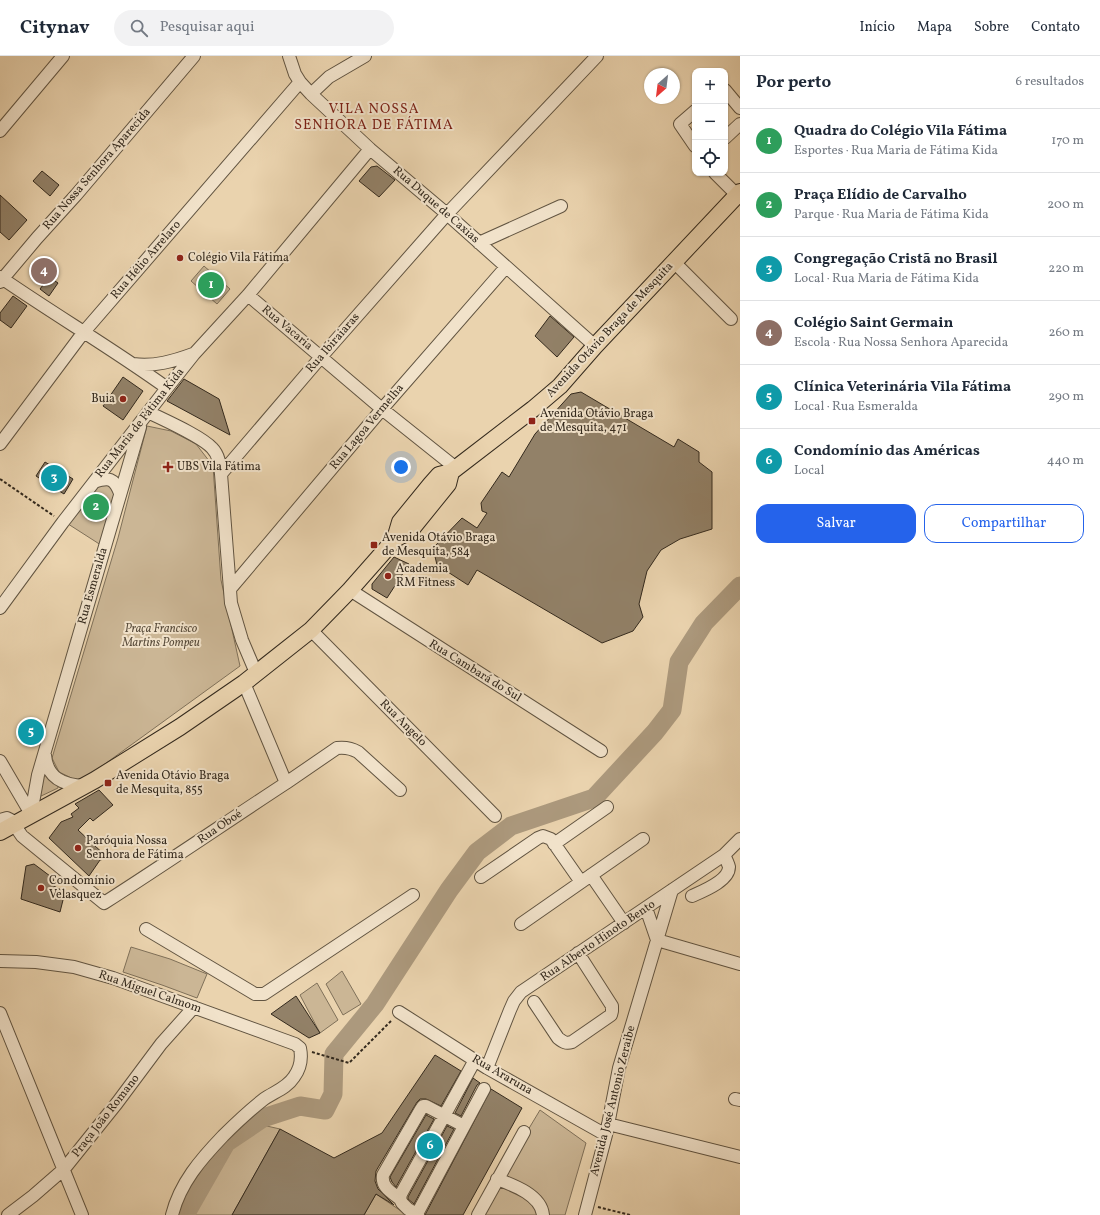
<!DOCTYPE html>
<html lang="pt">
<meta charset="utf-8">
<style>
body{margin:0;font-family:Vollkorn,serif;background:#f2f2f3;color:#1f2937}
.controls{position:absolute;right:12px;top:12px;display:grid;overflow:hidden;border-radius:8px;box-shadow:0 1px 3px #0004}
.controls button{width:36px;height:36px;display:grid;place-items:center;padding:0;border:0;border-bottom:1px solid #e0e1e3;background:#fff;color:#1f2937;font:20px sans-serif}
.compass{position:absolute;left:644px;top:12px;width:36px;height:36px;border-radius:50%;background:#fff;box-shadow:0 1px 3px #0004;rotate:208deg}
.you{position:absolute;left:401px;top:411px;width:14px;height:14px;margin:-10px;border:3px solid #fff;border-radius:50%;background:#1a73e8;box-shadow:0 0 0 6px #1a73e833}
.badge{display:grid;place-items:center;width:26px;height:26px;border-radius:50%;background:#2563eb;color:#fff;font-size:13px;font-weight:700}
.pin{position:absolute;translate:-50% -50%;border:2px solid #fff;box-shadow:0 1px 4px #0006}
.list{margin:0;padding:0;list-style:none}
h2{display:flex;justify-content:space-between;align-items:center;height:52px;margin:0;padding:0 16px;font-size:17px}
h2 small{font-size:13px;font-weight:400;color:#747a83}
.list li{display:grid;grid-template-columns:26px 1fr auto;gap:12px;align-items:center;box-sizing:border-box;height:64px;padding:0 16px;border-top:1px solid #e0e1e3}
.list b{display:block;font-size:15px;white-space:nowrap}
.list p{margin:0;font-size:13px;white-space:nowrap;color:#747a83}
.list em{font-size:13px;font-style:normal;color:#747a83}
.actions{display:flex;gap:8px;padding:12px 16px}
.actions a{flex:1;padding:9px 0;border:1px solid #2563eb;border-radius:12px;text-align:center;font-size:14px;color:#2563eb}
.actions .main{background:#2563eb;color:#fff}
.icon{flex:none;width:22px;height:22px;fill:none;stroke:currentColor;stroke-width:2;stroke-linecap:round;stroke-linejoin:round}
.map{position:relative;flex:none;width:740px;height:1159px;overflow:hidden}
header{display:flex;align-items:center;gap:24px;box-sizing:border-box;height:56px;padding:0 20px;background:#fff;border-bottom:1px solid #e0e1e3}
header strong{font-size:19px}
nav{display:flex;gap:22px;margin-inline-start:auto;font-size:14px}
.search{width:280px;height:36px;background:#f2f2f3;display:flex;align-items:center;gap:10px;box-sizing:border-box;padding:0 14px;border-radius:22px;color:#747a83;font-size:15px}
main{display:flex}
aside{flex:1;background:#fff}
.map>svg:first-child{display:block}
.green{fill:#cbb695;stroke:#7f7059}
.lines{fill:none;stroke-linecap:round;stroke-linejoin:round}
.river{stroke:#ac997d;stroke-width:19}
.building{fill:#928168;stroke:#33291d}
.minor-casing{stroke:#615441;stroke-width:14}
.major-casing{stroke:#33291d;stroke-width:18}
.path{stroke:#33291d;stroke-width:2;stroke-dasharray:3 2;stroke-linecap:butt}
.minor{stroke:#f1e2ca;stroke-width:12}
.major{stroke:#ead3ae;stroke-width:16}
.poi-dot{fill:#8f2418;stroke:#f1e2ca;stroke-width:1.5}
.labels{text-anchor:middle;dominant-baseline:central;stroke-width:4;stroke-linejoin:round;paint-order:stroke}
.street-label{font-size:12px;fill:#33291d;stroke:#f1e2ca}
.poi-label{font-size:12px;fill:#33291d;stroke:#f1e2ca;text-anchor:start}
.park-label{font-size:12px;font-style:italic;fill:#594c3b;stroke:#f1e2ca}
.quarter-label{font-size:14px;letter-spacing:1px;fill:#7a1f14;stroke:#f1e2ca}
</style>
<header>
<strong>Citynav</strong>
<div class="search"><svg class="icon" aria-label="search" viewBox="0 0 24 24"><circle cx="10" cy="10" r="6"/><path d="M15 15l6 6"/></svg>Pesquisar aqui</div>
<nav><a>Início</a><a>Mapa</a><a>Sobre</a><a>Contato</a></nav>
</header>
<main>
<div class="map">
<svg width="740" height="1159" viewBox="0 0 740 1159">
<rect width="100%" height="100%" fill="#ead3ae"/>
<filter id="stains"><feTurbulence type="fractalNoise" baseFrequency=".005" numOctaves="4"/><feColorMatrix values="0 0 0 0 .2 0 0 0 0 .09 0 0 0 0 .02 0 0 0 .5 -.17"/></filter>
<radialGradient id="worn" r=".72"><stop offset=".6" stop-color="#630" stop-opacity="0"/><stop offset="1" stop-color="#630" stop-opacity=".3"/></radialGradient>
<path class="green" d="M204,210L230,233L217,248L191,225Z
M147,370L171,375L196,388L213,410L221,524L240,610L80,726L59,716L52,702L118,482Z
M102,424L117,437L104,491L65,466Z
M43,712L58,728V732L39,741Z
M131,891L170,903L207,918L197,942L162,929L123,916Z
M342,915L361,948L343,959L326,928Z
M317,927L338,964L320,977L300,939Z
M540,1054L586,1087L565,1159H477Z
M240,1064L280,1073L232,1159H174L175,1150Z
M376,1138L407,1159H364Z"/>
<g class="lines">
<path class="river" d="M185,1159L226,1087L263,1062L300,1050L325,1054L333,1038L334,998L375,948L449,834L477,796L511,770L594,742L655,676L672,654L679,606L704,567L740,530"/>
</g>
<path class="building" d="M377,110L395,124L379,141L359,125L371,111Z
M42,115L59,129L50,140L33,125Z
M0,139L27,164L9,184L0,176Z
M49,221L58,227L49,240L40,233Z
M13,240L27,250L11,272L0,264V257Z
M550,260L574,281L557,301L535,280Z
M123,321L143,335L123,364L103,350Z
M184,323L219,343L230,379L167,345Z
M581,336L674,391L678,383L699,396V406L712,416V473L680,483L661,494L647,515L639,548L643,561L633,575L602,587L477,514L468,529L437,509L433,492L462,462L477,472L487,457L482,455L481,447L502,416L509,421L535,378L571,338Z
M45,406L73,423L64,438L36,420Z
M394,501L409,508L387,542L372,533V528Z
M23,667L42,674L38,686L19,678Z
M99,734L113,749L93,765L90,762L78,774L108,802L100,804L89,820L49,782L61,766L73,761L71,758L79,752L75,748Z
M34,808L54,823L52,829L65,836L60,856L21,843L26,810Z
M296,940L320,977L309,982L271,958Z
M435,999L461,1015L441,1050L426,1043H420L417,1046L376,1115L375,1125L378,1133L394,1149L376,1138L364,1159H232L280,1073L334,1102L382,1077Z
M473,1022L480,1027L477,1029L461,1060L455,1057Z
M491,1033L522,1052L463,1159H425Z
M426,1059L434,1063L396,1131L392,1126L390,1121Z
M447,1070L454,1073L414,1148L408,1143V1141Z"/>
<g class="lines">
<g class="minor-casing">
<path id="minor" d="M289,0L295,18L300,26L311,38L370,93L447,158L595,290
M725,34L740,52
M311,38L329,21L365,0
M695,55L680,68L695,90
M0,75L63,0
M725,82L740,68
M715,117L737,139
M479,187L561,150
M674,206L731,263
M0,221C55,259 113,293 167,332
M0,226L37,182L76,139L194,0
M248,239L382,353L456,412
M133,308C154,311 174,305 193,298
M148,356C164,364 201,380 212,392C219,399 220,409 221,418L231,547L242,584L256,617
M0,388L83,277L300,26
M221,418L321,301L447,158L597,0
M94,426C109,421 114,422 120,437
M231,532L382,353L506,211
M350,534L601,695
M0,552L63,466L167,332L194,298L248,239L370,93
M311,574L495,760
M45,699C47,722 63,729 84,730
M0,705L31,758
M286,727L337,692C345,691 351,692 358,696L400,734
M31,758L38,719L140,371
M0,764L7,762L11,764L22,780L104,847C165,808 225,767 286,727L244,627
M554,788L607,751
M591,819L624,867
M481,821L538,782L543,780L551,783L581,826
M692,840C703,835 729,825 729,811C728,807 726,803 724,799
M646,852L657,884
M521,868L643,783
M146,873L250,935L255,938H264L413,839
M657,884L740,908
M0,905L36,906L74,911L113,922L295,988L300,992C302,1002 300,1013 294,1021C287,1032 274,1036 264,1043C250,1054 236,1067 223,1080C201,1103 180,1127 172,1159
M534,946L558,982C563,986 566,988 572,986L611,959L612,955V950L578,897
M399,956L487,1012L606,1079
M0,957L82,1159
M487,1012L510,954L514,945L521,936L724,799L740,783
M735,1043L740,1044
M608,1068L740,1101
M497,1123C513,1129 541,1139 543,1159
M400,1143C391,1136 381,1131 383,1119L421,1053L423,1050H426L464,1070
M417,1158L484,1033
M8,1159L33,1140L64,1113L117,1047L161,988L194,951
M418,1159L408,1153L402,1147L400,1143L401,1138L475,1004
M478,1159L524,1076
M585,1159L606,1079L619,1012L672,834"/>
</g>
<g class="major-casing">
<path id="major" d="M395,483L400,466L431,428L439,419L451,416L533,353L560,330L595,290L740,136
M0,776L95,724L180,671L244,627L311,574L350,534L395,483L410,475L448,428L451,416"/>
</g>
<path class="path" d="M0,423L54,460
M312,996L349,1007L392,964
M598,1151L630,1159"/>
<use href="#minor" class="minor"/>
<use href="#major" class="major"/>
</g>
<g class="poi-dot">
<circle cx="180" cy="202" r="4"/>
<circle cx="123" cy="343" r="4"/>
<rect x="528" y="361" width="8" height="8" rx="2"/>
<path d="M166 405h4v4h4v4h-4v4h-4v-4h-4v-4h4z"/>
<rect x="370" y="485" width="8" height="8" rx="2"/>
<circle cx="388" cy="520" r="4"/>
<rect x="104" y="723" width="8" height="8" rx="2"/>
<circle cx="78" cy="792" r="4"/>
<circle cx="41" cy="832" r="4"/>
</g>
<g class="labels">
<g class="street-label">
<text transform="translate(97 113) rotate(-49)">Rua Nossa Senhora Aparecida</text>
<text transform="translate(436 149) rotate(41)">Rua Duque de Caxias</text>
<text transform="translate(146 204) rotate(-49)">Rua Hélio Arrelaro</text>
<text transform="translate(287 272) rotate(40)">Rua Vacaria</text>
<text transform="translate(610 274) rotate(-47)">Avenida Otávio Braga de Mesquita</text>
<text transform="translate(333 287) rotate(-49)">Rua Ibiraiaras</text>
<text transform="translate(140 367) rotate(-52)">Rua Maria de Fátima Kida</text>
<text transform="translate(367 371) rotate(-50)">Rua Lagoa Vermelha</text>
<text transform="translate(93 530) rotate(-74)">Rua Esmeralda</text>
<text transform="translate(475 615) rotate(32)">Rua Cambará do Sul</text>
<text transform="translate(403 667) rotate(45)">Rua Angelo</text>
<text transform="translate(220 771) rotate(-34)">Rua Oboé</text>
<text transform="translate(598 885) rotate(-34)">Rua Alberto Hinoto Bento</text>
<text transform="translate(150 936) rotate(19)">Rua Miguel Calmom</text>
<text transform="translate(502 1019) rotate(30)">Rua Araruna</text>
<text transform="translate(613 1045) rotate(-76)">Avenida José Antonio Zeraibe</text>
<text transform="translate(106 1060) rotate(-52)">Praça João Romano</text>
</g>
<g class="poi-label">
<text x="188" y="202">Colégio Vila Fátima</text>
<text x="115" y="343" text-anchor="end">Buia</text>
<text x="540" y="358">Avenida Otávio Braga<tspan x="540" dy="14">de Mesquita, 471</tspan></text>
<text x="177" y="411">UBS Vila Fátima</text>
<text x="382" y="482">Avenida Otávio Braga<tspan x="382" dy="14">de Mesquita, 584</tspan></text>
<text x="396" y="513">Academia<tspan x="396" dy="14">RM Fitness</tspan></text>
<text x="116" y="720">Avenida Otávio Braga<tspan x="116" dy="14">de Mesquita, 855</tspan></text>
<text x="86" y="785">Paróquia Nossa<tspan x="86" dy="14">Senhora de Fátima</tspan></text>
<text x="49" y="825">Condomínio<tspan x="49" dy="14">Velasquez</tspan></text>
</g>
<g class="park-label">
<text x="161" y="573">Praça Francisco<tspan x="161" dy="14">Martins Pompeu</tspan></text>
</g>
<g class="quarter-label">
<text x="374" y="53">VILA NOSSA<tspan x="374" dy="16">SENHORA DE FÁTIMA</tspan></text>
</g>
</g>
<rect width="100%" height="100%" filter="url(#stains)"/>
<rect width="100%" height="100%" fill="url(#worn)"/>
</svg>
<div class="controls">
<button>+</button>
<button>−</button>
<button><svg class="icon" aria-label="locate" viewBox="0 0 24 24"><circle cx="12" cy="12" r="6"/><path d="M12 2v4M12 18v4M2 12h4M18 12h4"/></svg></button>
</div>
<svg class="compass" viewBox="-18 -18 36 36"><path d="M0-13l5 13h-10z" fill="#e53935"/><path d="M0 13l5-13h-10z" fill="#747a83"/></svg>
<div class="you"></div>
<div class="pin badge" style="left:211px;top:229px;background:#2e9e5b">1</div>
<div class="pin badge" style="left:96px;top:451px;background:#2e9e5b">2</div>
<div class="pin badge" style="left:54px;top:422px;background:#0f9aa8">3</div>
<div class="pin badge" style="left:44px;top:215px;background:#8d6e63">4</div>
<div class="pin badge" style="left:31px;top:676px;background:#0f9aa8">5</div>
<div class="pin badge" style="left:430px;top:1090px;background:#0f9aa8">6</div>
</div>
<aside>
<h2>Por perto<small>6 resultados</small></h2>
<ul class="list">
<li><span class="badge" style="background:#2e9e5b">1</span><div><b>Quadra do Colégio Vila Fátima</b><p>Esportes · Rua Maria de Fátima Kida</p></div><em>170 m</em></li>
<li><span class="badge" style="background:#2e9e5b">2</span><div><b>Praça Elídio de Carvalho</b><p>Parque · Rua Maria de Fátima Kida</p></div><em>200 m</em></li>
<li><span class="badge" style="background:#0f9aa8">3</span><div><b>Congregação Cristã no Brasil</b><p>Local · Rua Maria de Fátima Kida</p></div><em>220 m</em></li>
<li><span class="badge" style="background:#8d6e63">4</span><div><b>Colégio Saint Germain</b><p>Escola · Rua Nossa Senhora Aparecida</p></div><em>260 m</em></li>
<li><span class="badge" style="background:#0f9aa8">5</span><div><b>Clínica Veterinária Vila Fátima</b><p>Local · Rua Esmeralda</p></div><em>290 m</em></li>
<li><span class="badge" style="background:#0f9aa8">6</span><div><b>Condomínio das Américas</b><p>Local</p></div><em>440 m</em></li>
</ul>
<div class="actions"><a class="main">Salvar</a><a>Compartilhar</a></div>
</aside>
</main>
